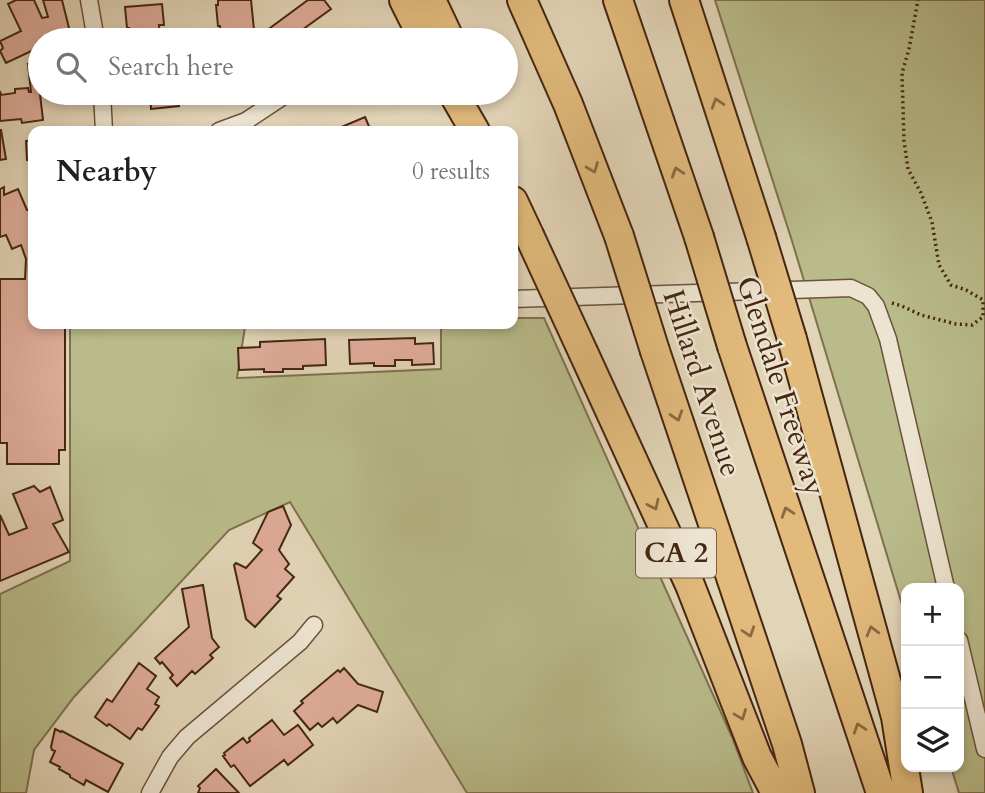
<!DOCTYPE html>
<meta charset="utf-8">
<style>
body{margin:0;font-family:Cardo,serif;background:#f2f2f2;color:#202124}
.controls{position:absolute;right:21px;bottom:21px;display:grid;overflow:hidden;border-radius:14px;box-shadow:0 4px 10px #0003}
.controls button{width:63px;height:63px;display:grid;place-items:center;padding:0;border:0;border-bottom:2px solid #e0e0e0;background:#fff;color:#202124;font:35px sans-serif}
.list{margin:0;padding:0;list-style:none}
h2{display:flex;justify-content:space-between;align-items:center;height:91px;margin:0;padding:0 28px;font-size:30px}
h2 small{font-size:23px;font-weight:400;color:#757577}
.icon{flex:none;width:38px;height:38px;fill:none;stroke:currentColor;stroke-width:2;stroke-linecap:round;stroke-linejoin:round}
.map{position:relative;flex:none;width:985px;height:793px;overflow:hidden}
.search{position:absolute;background:#fff;box-shadow:0 4px 10px #0003;left:28px;top:28px;width:490px;height:77px;display:flex;align-items:center;gap:18px;box-sizing:border-box;padding:0 24px;border-radius:38px;color:#757577;font-size:26px}
.panel{position:absolute;background:#fff;box-shadow:0 4px 10px #0003;left:28px;top:126px;width:490px;height:203px;border-radius:14px}
.map>svg:first-child{display:block}
.green{fill:#b9bb8a;stroke:#7f714e;stroke-width:2}
.building{fill:#deab99;stroke:#452711;stroke-width:2}
.lines{fill:none;stroke-linecap:round;stroke-linejoin:round}
.street-casing{stroke:#6c523a;stroke-width:19}
.highway-casing{stroke:#452711;stroke-width:32}
.path{stroke:#452711;stroke-width:3.5;stroke-dasharray:2 3.5;stroke-linecap:butt}
.street{stroke:#ece3d0;stroke-width:16}
.highway{stroke:#e1ba7c;stroke-width:28}
.highway-bridge-casing{stroke:#452711;stroke-width:32;stroke-linecap:butt}
.highway-bridge{stroke:#e1ba7c;stroke-width:28}
.oneway{stroke:#8b6941}
.labels{text-anchor:middle;dominant-baseline:central;stroke-width:5;stroke-linejoin:round;paint-order:stroke}
.shield{fill:#ece3d0;stroke:#775f4a;stroke-width:2}
.shield-label{font-size:28px;font-weight:bold;fill:#452711}
.street-label{font-size:30px;fill:#452711;stroke:#ece3d0}
</style>
<div class="map">
<svg width="985" height="793" viewBox="0 0 985 793">
<rect width="100%" height="100%" fill="#e2d4b7"/>
<filter id="stains"><feTurbulence type="fractalNoise" baseFrequency=".00286" numOctaves="4"/><feColorMatrix values="0 0 0 0 .2 0 0 0 0 .09 0 0 0 0 .02 0 0 0 .5 -.17"/></filter>
<radialGradient id="worn" r=".72"><stop offset=".6" stop-color="#630" stop-opacity="0"/><stop offset="1" stop-color="#630" stop-opacity=".3"/></radialGradient>
<path class="green" d="M715,0H985V793H959L951,767H959V588H906V618L792,241Z
M513,318H544L732,737L753,793H467L290,502L229,530L74,697L34,750L26,793H0V594L70,561V324H229L245,327L237,378L441,369V324H513Z"/>
<path class="building" d="M16,0H34L42,18L48,17L43,0H62L71,36L62,40H40V47L6,63L0,51L3,48L0,41L21,31L8,4Z
M218,0H251L255,40H221L220,26H218L216,5H218Z
M308,0H324L331,9L288,40H273L266,31Z
M162,4L164,25H159L160,38H168V40H130L129,28H127L125,7Z
M40,63V93H43L40,94L43,120L22,123L21,119L0,121V91L1,95L15,93V89L28,88L29,92H31L28,64Z
M150,93H178L179,106L151,109Z
M365,117L371,131H332Z
M0,130H1L6,159L0,160Z
M33,140V160H27L26,141Z
M4,187V195L18,189L27,210H30L33,219V324H65V450H59V464H7V443H0V279H25L26,259L21,245L12,249L6,235L0,237V189Z
M415,338V344L433,343L434,364L412,365V360H395V366H374V363L350,364L349,340Z
M325,339L326,365L303,366V369H283V372H264V369L239,370L238,348L260,347V342Z
M34,486L40,492L50,487L63,520L53,524L69,552L0,581V515L9,535L27,528L13,494Z
M283,506L291,525L279,550L289,564L285,569L294,577L277,596L281,599L255,627L246,619L234,565L236,563L246,568L262,550L253,543L268,512Z
M203,585L212,638L219,647L210,655L213,658L195,674L192,671L177,686L170,678L173,675L162,662L160,664L155,658L189,627L182,589Z
M139,663L156,676L147,689L159,697L155,704L159,706L142,730L138,728L130,739L109,724L107,726L95,717L107,699L112,702Z
M344,668L358,684L383,692L377,712L358,705L337,723L333,718L322,727L318,723L310,730L294,711L303,703L301,701L338,670L340,672Z
M272,720L284,735L298,725L313,745L288,765L284,760L250,786L234,765L231,767L223,756L225,755L224,753L243,738L247,743L250,741L249,738Z
M55,729L61,732L62,731L123,764L108,792L86,780L84,785L70,777V775L59,769L60,767L50,762L55,751L52,750L51,747Z
M216,769L239,793H198L200,788L198,786Z"/>
<g class="lines">
<g class="street-casing">
<path id="street" d="M89,0L96,40
M102,93L104,131
M219,131L246,121L288,93
M513,299L851,288L868,296L876,306L888,339L946,588
M959,640L985,749
M150,793L170,757L187,737L300,642L314,625"/>
</g>
<g class="highway-casing">
<path id="highway" d="M404,0L424,40
M431,0L450,40
M522,0L568,104L619,236
M618,0L699,237
M684,0L761,237
M453,93L475,131
M513,201L529,235
M792,339L896,717L908,793
M732,346L881,793
M655,351L787,744L800,793
M584,354L690,585L757,757L776,793"/>
</g>
<path class="path" d="M892,303L902,306L921,315L956,324L972,325L983,317V300L966,290L951,285L939,265L932,222L921,193L908,169L904,141L902,73L909,49L918,0"/>
<use href="#street" class="street"/>
<use href="#highway" class="highway"/>
<g class="highway-bridge-casing">
<path id="highway-bridge" d="M529,235L584,354
M619,236L655,351
M699,237L732,346
M761,237L792,339"/>
</g>
<use href="#highway-bridge" class="highway-bridge"/>
</g>
<defs><path id="oneway-chevron" d="M-2-3.5L2.5 0L-2 3.5" fill="none" stroke-width="1.6" stroke-linecap="round" stroke-linejoin="round" transform="scale(1.75)"/></defs>
<g class="oneway">
<use href="#oneway-chevron" transform="translate(717 103) rotate(-108)"/>
<use href="#oneway-chevron" transform="translate(593 168) rotate(69)"/>
<use href="#oneway-chevron" transform="translate(677 172) rotate(-109)"/>
<use href="#oneway-chevron" transform="translate(677 416) rotate(72)"/>
<use href="#oneway-chevron" transform="translate(654 505) rotate(65)"/>
<use href="#oneway-chevron" transform="translate(787 512) rotate(-108)"/>
<use href="#oneway-chevron" transform="translate(872 631) rotate(-105)"/>
<use href="#oneway-chevron" transform="translate(749 632) rotate(72)"/>
<use href="#oneway-chevron" transform="translate(741 715) rotate(69)"/>
<use href="#oneway-chevron" transform="translate(859 728) rotate(-108)"/>
</g>
<g class="labels">
<rect class="shield" x="636" y="528.5" width="80" height="49" rx="5"/>
<g class="shield-label">
<text x="676" y="553">CA 2</text>
</g>
<g class="street-label">
<text transform="translate(702 383) rotate(72)">Hillard Avenue</text>
<text transform="translate(781 386) rotate(72)">Glendale Freeway</text>
</g>
</g>
<rect width="100%" height="100%" filter="url(#stains)"/>
<rect width="100%" height="100%" fill="url(#worn)"/>
</svg>
<div class="controls">
<button>+</button>
<button>−</button>
<button><svg class="icon" aria-label="layers" viewBox="0 0 24 24"><path d="M12 4l9 5-9 5-9-5zM3 14l9 5 9-5"/></svg></button>
</div>
<div class="search"><svg class="icon" aria-label="search" viewBox="0 0 24 24"><circle cx="10" cy="10" r="6"/><path d="M15 15l6 6"/></svg>Search here</div>
<section class="panel">
<h2>Nearby<small>0 results</small></h2>
<ul class="list">
</ul>
</section>
</div>
